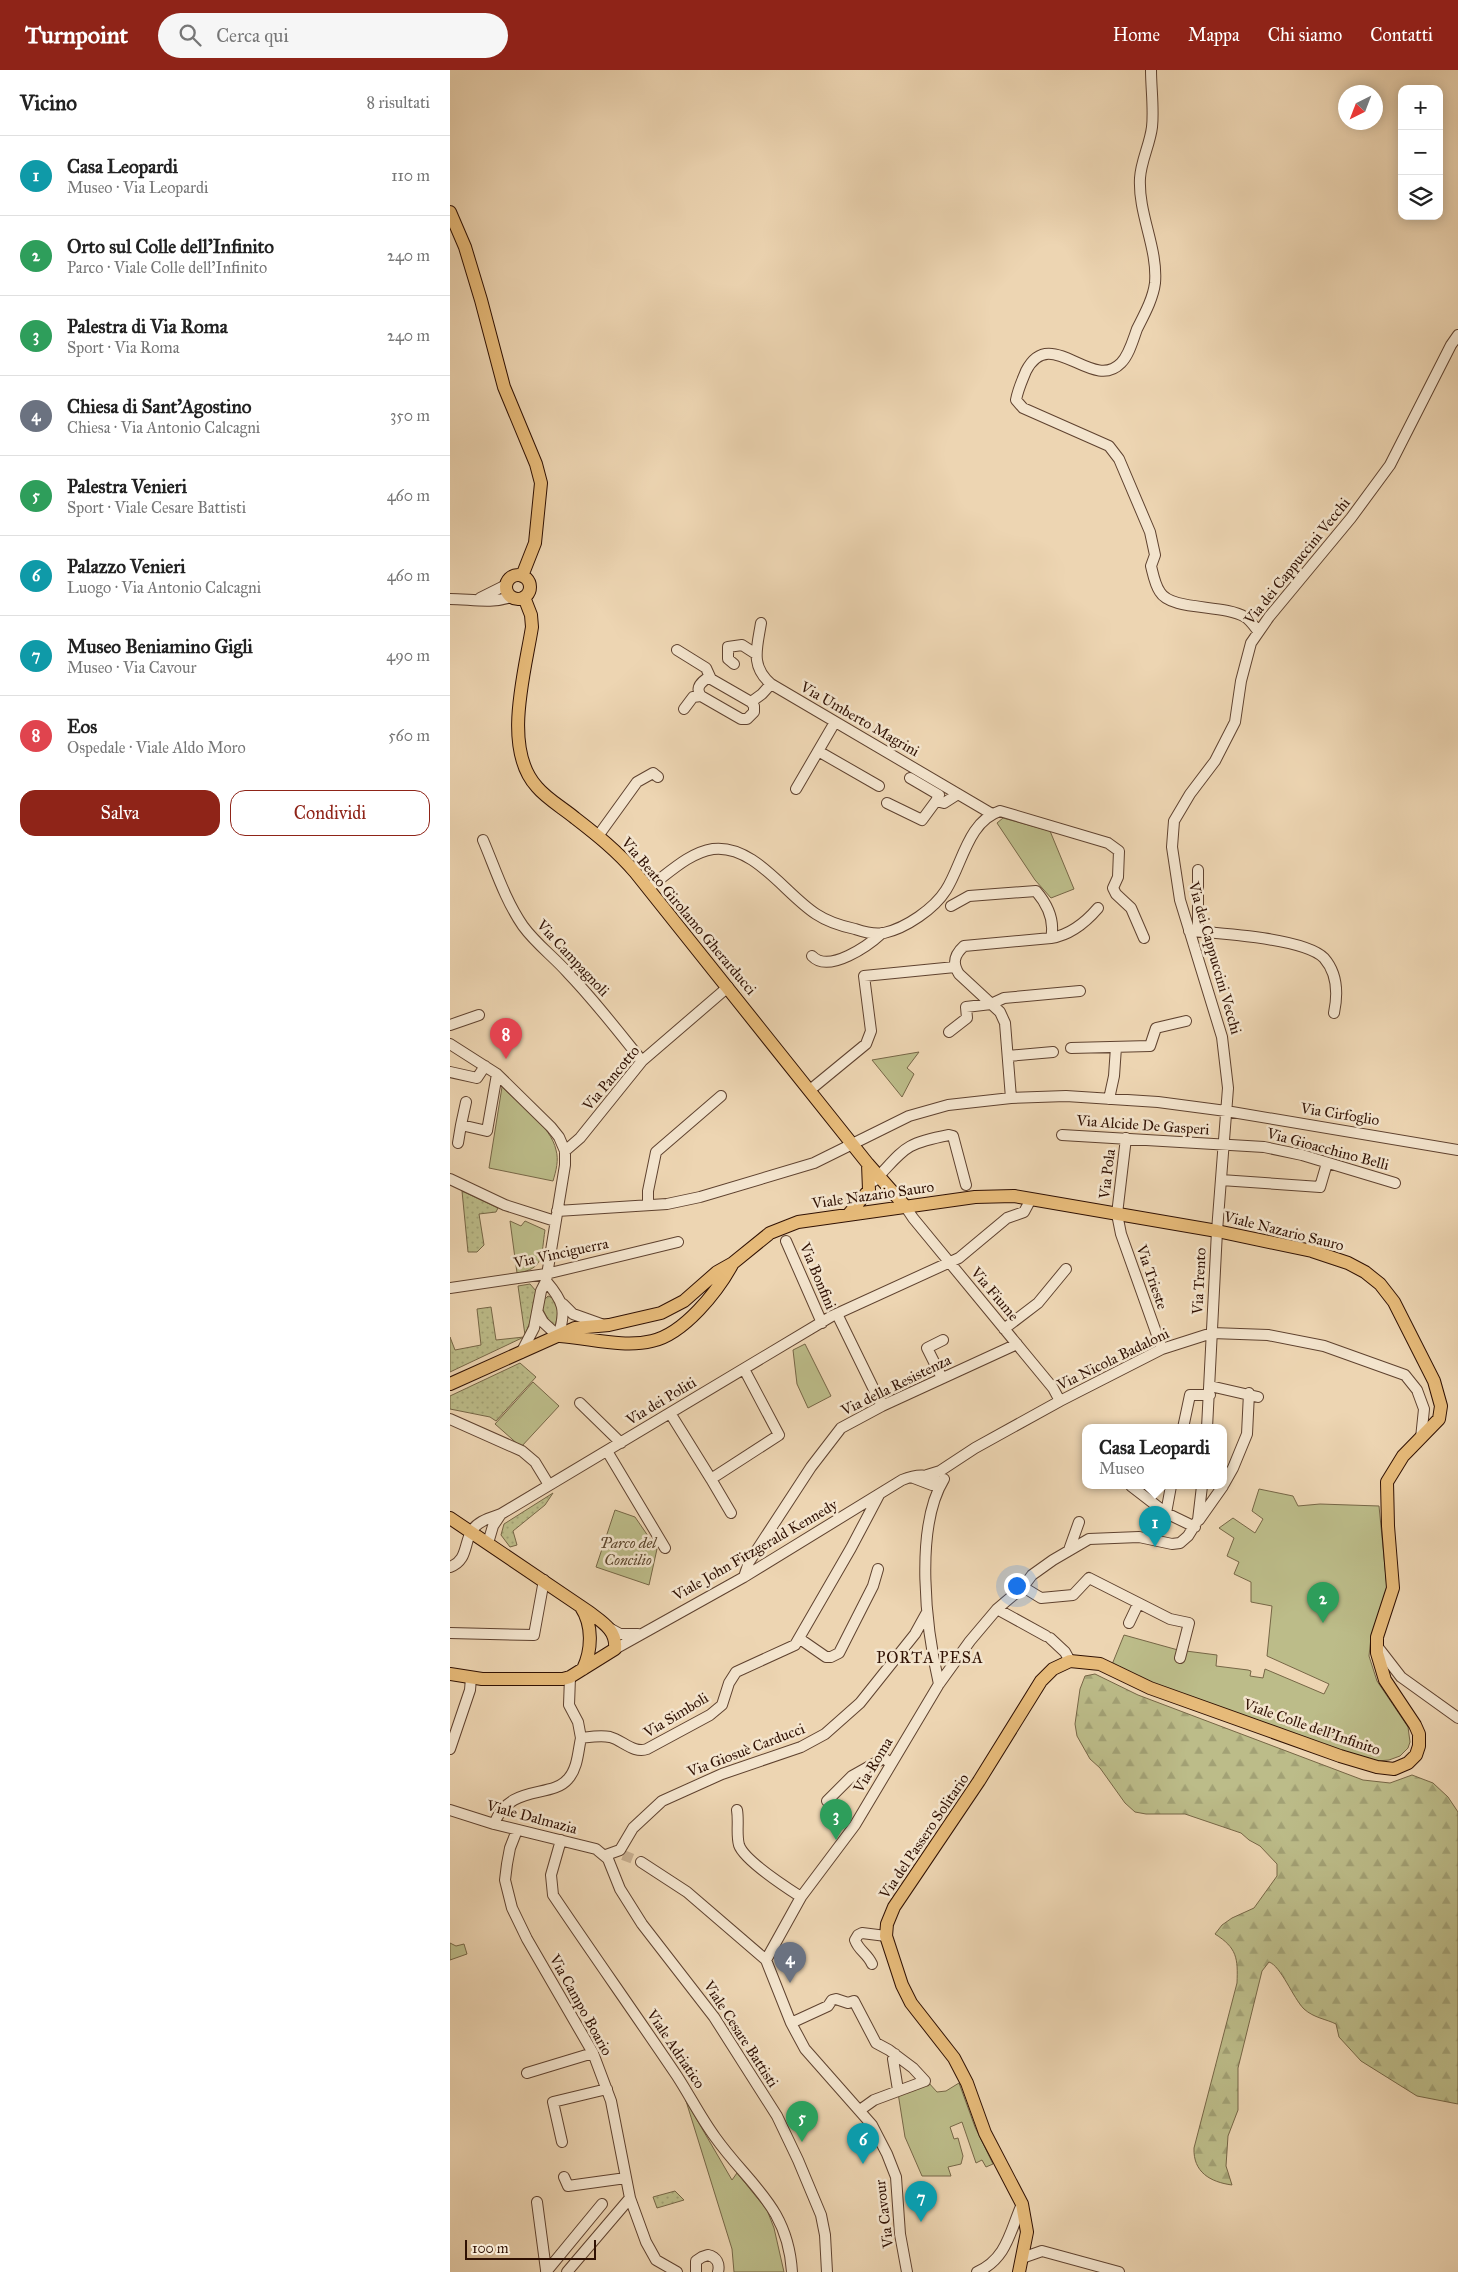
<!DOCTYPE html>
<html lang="it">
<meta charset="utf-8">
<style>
body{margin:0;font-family:"IM FELL Great Primer",serif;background:#f6f6f6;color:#222}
.controls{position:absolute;right:15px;top:15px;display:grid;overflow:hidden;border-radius:10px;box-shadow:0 2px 12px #0003}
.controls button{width:45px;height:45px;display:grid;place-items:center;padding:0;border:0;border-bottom:1px solid #e0e0e0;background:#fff;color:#222;font:25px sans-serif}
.compass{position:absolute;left:888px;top:15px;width:45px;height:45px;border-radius:50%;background:#fff;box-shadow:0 2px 12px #0003;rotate:222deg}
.scale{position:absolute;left:15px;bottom:12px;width:131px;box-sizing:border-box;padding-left:5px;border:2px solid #301103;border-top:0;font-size:14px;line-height:18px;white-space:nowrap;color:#301103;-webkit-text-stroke:4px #f3e4cd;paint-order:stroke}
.you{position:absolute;left:566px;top:1515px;width:18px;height:18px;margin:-12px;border:4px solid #fff;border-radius:50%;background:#1a73e8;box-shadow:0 0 0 8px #1a73e833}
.badge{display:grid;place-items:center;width:32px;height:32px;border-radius:50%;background:#8f2418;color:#fff;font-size:16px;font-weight:700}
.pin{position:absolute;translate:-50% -41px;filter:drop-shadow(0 1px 2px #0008)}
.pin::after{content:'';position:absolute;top:26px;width:18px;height:15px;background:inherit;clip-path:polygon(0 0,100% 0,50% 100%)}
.popup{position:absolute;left:632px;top:1354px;width:145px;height:65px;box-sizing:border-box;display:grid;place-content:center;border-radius:10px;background:#fff;filter:drop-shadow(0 1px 4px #0005);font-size:16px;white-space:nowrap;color:#767676}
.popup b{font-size:19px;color:#222}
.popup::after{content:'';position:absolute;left:50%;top:100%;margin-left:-10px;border:10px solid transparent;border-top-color:#fff}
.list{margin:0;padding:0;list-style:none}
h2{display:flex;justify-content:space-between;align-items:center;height:65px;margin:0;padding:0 20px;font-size:21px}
h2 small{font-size:16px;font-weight:400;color:#767676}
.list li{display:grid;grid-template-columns:32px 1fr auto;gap:15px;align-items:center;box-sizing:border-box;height:80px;padding:0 20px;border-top:1px solid #e0e0e0}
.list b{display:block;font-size:19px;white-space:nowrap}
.list p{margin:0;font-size:16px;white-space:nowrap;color:#767676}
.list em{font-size:16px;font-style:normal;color:#767676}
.actions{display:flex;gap:10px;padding:15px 20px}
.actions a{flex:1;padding:11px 0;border:1px solid #8f2418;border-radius:15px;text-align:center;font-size:18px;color:#8f2418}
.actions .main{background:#8f2418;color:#fff}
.icon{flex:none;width:28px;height:28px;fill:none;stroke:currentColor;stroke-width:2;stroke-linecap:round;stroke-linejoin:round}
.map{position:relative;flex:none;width:1008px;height:2202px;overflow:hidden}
header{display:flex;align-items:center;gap:30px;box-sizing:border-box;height:70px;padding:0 25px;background:#8f2418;color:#fff}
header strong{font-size:24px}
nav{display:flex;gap:28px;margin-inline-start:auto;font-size:18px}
.search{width:350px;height:45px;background:#f6f6f6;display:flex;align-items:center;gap:12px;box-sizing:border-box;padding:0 18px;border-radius:28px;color:#767676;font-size:19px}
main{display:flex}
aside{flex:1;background:#fff}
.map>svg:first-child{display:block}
.grass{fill:url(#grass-dots);stroke:#766646}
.forest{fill:url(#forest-firs);stroke:#766646}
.park{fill:#bcbc89;stroke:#766646}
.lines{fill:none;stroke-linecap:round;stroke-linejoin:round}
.minor-tunnel{stroke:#c7ae8f;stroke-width:10;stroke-dasharray:10 5;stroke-linecap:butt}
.minor-casing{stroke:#5f422f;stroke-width:12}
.major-casing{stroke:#301103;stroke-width:14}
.minor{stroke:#f3e4cd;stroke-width:10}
.major{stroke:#e6ba79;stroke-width:12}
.labels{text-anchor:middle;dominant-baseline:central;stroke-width:5;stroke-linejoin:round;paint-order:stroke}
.street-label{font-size:15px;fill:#301103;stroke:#f3e4cd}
.park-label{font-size:15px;font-style:italic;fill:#5a442b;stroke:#f3e4cd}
.neighbourhood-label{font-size:16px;letter-spacing:1px;fill:#301103;stroke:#f3e4cd}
</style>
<header>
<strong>Turnpoint</strong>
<div class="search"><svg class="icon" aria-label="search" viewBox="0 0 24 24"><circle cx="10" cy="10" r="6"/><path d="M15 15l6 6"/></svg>Cerca qui</div>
<nav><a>Home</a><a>Mappa</a><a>Chi siamo</a><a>Contatti</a></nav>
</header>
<main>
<aside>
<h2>Vicino<small>8 risultati</small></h2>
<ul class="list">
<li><span class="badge" style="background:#0f9aa8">1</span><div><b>Casa Leopardi</b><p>Museo · Via Leopardi</p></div><em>110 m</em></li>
<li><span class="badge" style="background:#2e9e5b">2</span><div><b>Orto sul Colle dell'Infinito</b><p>Parco · Viale Colle dell'Infinito</p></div><em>240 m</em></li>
<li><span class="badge" style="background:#2e9e5b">3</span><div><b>Palestra di Via Roma</b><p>Sport · Via Roma</p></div><em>240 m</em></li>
<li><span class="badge" style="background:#6b7280">4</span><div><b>Chiesa di Sant'Agostino</b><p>Chiesa · Via Antonio Calcagni</p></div><em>350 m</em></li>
<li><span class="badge" style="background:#2e9e5b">5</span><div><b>Palestra Venieri</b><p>Sport · Viale Cesare Battisti</p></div><em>460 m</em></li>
<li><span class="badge" style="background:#0f9aa8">6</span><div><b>Palazzo Venieri</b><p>Luogo · Via Antonio Calcagni</p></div><em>460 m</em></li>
<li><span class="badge" style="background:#0f9aa8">7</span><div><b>Museo Beniamino Gigli</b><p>Museo · Via Cavour</p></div><em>490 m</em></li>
<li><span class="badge" style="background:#e0444e">8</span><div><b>Eos</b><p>Ospedale · Viale Aldo Moro</p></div><em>560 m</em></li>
</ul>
<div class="actions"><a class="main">Salva</a><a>Condividi</a></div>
</aside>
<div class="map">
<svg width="1008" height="2202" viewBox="0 0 1008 2202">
<defs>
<pattern id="grass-dots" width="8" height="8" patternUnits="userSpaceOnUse" patternTransform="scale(1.25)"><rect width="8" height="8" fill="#bcbc89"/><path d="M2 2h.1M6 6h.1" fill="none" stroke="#a2a175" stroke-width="1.8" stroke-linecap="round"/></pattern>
<pattern id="forest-firs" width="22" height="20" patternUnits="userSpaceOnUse" patternTransform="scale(1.25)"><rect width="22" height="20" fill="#bcbc89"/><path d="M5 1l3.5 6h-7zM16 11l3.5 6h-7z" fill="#a2a175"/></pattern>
</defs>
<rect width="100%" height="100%" fill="#edd5b2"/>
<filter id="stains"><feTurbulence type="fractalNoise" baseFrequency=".004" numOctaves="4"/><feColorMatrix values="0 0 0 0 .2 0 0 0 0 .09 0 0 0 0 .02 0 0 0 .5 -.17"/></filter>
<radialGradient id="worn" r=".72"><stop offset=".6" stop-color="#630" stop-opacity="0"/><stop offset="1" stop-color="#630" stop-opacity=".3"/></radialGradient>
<path class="grass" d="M12,1121L48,1138L46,1142L29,1144L34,1175L27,1182H18Z
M80,1214L86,1221L80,1252L75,1265L68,1216Z
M98,1226L105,1229L109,1239L105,1257H102L92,1238L94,1230Z
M41,1237L46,1270L74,1267L0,1302V1267L5,1280L31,1275L27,1239Z
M70,1293L86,1307L46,1351L40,1347L0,1339V1326Z
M103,1423L95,1435L63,1461L67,1475L60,1477L51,1465L54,1454Z
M225,2121L234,2130L207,2138L203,2127Z"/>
<path class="forest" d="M645,1604L688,1625L913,1710L940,1713L962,1705L983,1713L998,1727L1008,1742V2034L967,2026L911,1991L889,1967L886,1954C876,1949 864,1948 854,1939C843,1928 831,1896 819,1892L812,1901L788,1998V2040L778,2066L776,2096L782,2115C760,2112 743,2102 744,2078L787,1913C788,1888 787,1878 765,1864L772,1855L782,1848L804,1838L827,1806V1794L810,1776L799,1770L791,1763L735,1744H696L685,1742L675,1733L650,1698L640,1689L627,1666L625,1654L630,1619L635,1606Z"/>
<path class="park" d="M553,748L600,761L624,819L601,828L585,810L547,753Z
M469,982L457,998L464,1004L452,1027L422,990Z
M52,1017C69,1034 101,1056 106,1080C109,1090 106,1101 103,1111L39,1098Z
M60,1151L71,1156L75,1151L95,1160C91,1185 95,1199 67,1203Z
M355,1274L381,1326L358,1338L347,1314L343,1280Z
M83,1312L109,1336L71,1377L45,1354Z
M809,1419L843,1426L848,1436L870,1434L929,1436L937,1518L921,1567L919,1586L927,1611L958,1657L960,1672L958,1678L950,1686L939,1690L927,1691L817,1658L661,1597L674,1565L728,1580L767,1585L766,1596L798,1600L801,1601L800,1606L813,1608L815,1599L874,1624L879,1614L817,1586L822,1536L801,1532V1512L784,1504L789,1492L777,1486L784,1468L769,1458L783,1448L805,1463L813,1449L802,1441Z
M165,1440L185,1447L207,1479L199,1515L146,1497Z
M0,1873L6,1876L14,1874L17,1884L0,1890Z
M478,2012L487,2022L496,2021L509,2013L525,2057L543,2094L536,2097L532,2090L526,2093L512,2052L500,2057L504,2069L508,2068L513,2086L511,2094L498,2097L501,2106H472L455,2067L448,2023Z
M236,2031L282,2110L287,2103L317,2140L324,2158L334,2202H284L282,2179Z"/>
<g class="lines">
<path class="minor-tunnel" d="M173,1785L191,1792"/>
<g class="minor-casing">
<path id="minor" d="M701,0C701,18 704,39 702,57C700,74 691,91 690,108C688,144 708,178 705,213C703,229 694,245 687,259C683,270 679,285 671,293C642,323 600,253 576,301C572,311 568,319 566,330L573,338L659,376L669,389L700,462L705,485L701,496C703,504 705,515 710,522C721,541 774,534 795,547C800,550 804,556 808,561
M30,528L56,515
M0,529C20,529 42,534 61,527
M311,553C307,578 300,596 321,614L542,744
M227,580L256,598L261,609
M284,594L278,589V577L292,575L306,584
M256,609H261L301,632L304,636V642L297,649H291L251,626C246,619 249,614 256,609Z
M301,632L312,624L321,614
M234,639L243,627L251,626
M368,681L429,716
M460,708L489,725L486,731L494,733L508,724
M346,719L385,652
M437,733L472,750L486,731
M148,766L187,712L203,703L208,707
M33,770C45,798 55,830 73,856C86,874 104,887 118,903C145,931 168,961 192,991
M748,800V861
M198,818C218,804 238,783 263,779C304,774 335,824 366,844C378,852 391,856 405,859C414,862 425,865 434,863C456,858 484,839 496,820C512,795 518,751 550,741L658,773L669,781L668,807L663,818L666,824L681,838L694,868
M501,836L519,826L586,821C597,834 605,851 601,868L514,876C504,885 502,893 509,904L550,942L555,953L561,1028
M739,861C768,863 854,868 874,888C888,904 888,924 884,943
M601,868C620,865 636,852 648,838
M362,886C379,904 419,875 432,863
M0,955L29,945
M499,962L517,948L516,937L541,934L554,928L630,921
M0,974L47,1004L101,1057L109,1067L115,1081V1095L96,1211L91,1221L84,1258L71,1283
M621,978L700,976L706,958L736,951
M558,986L603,982
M0,1002L27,1008L35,996
M360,1020L416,974L421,961L414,906L505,897
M659,1029L664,1006L666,977
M11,1055L16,1032
M612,1065L814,1077L852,1085L945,1113
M676,1068L667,1144L671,1164L712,1279
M8,1073L11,1055L37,1061L47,1004
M115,1081L130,1068L192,991L278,917
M0,1109L55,1135L105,1151
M771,1110L870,1117L877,1093
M424,1111C455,1079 452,1074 499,1065L503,1066L516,1115
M198,1135V1121L206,1082L271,1026
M455,1136L463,1148L603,1318L610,1331
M107,1141L217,1134L250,1127L364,1093L459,1046L498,1035L561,1028L616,1026L708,1032L776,1041L1008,1080
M336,1171L372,1253
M0,1218L96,1204L228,1172
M113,1234L123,1244L151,1254
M88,1243L93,1252L108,1266C117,1240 113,1231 96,1211
M387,1244L432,1336
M554,1259L588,1233L616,1199
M492,1308L477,1278L493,1270
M760,1316L808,1327
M130,1333L171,1373
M220,1343L261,1409L329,1365L294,1299
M0,1349L72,1381L85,1392L99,1415
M733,1358L740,1325H760
M757,1358L767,1161L778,1018L772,967L730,830L722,777L724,751L740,724L765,691L785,652L791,611L801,573L819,547L901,448L940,395L1001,275L1008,265
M157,1381L215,1478
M477,1405L490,1401L525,1378L610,1331L712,1279L762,1263L818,1265L874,1276L955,1305L967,1320L974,1339L971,1368
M461,1407L482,1415L491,1413
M261,1409L281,1443
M774,1414L783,1398L797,1364L799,1323
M681,1416L716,1443L745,1457
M716,1443L721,1416
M749,1450L773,1416
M38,1473L43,1456L51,1444
M619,1480L629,1452
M0,1497C17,1491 14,1475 21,1462C27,1451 40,1448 51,1444L382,1246L509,1188L557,1148L574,1142L581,1129
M294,1507L299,1492L361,1397L391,1358L432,1336L567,1274
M573,1517L591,1528L623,1525L639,1508L720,1549L739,1553L730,1588
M547,1539L596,1566
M679,1553L688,1534
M159,1558L170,1564H188
M0,1563L84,1565L94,1510
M600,1568L615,1582L620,1591
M350,1569L376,1587H381L389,1583L423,1516L428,1499
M927,1576L951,1607L1008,1648
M165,1579L294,1507L452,1410C467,1404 478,1403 491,1413
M120,1607L119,1635L128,1652L131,1668
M489,1614C476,1559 464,1458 494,1409
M0,1679L20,1620L21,1608
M377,1731L402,1706L434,1688L441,1694
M0,1740L44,1754L146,1779L158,1789L170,1819L192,1854L264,1947L327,2046L348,2090L371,2145L375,2165L377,2202
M287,1740C289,1752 286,1764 289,1775C294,1790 337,1818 351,1827
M44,1754C60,1713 101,1729 118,1709C128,1698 128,1681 131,1668C140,1667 150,1665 160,1667C172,1670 184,1684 197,1679L260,1645L272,1635L279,1613L286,1602L345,1575L401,1478L429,1425
M67,1760L60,1778L57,1794L55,1810L62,1838L77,1869L143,1983L161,2031L180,2128L196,2172L206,2190L227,2202
M111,1770L101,1805L103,1825C144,1886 186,1945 227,2006C240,2026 251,2048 265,2067C299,2115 338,2136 342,2202
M156,1785L170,1780L183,1758L212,1731L272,1704L351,1677L375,1664L410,1633L465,1564L476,1544
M191,1792L237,1822L316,1890L341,1953L355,1979L422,2055L437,2084L446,2107L450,2164L457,2202
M316,1890L351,1827L405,1755L489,1614L520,1571L547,1539L573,1517L582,1505L603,1490L639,1469L689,1467L722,1474L730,1473L738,1466L748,1450L752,1416
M422,1894C417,1883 409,1881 405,1870L408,1865L412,1863L436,1866
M341,1953L378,1936L382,1930L386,1929L398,1933L404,1931L426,1973L439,1980L463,1998L475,2011L424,2030L410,2040
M445,1984L443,1989L448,2020
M77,2003L143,1983
M112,2072L103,2032L157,2019
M114,2107L118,2116L176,2108
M87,2132L96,2200
M572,2188L592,2181L669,2202
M96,2202L152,2134
M117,2202L180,2128
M246,2202V2191L252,2187L258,2185C267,2187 270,2194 268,2202
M527,2202C557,2189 560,2161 572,2134"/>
</g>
<g class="major-casing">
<path id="major" d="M0,142L15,177L31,230L54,317L86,394L91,413L85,473L72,506
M56 517a12 12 0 1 1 24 0a12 12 0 1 1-24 0Z
M74,527L81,545L82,557C75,602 52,679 87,717C97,729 113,738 125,748C147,765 167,781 185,802L418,1094L455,1136
M398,1145L419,1120L418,1094
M110,1266C140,1268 173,1278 202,1271C234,1264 268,1221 283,1193
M0,1314L125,1258L159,1255L211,1243L234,1231L267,1202L283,1193L320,1163L348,1152L525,1127L564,1126L581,1129L767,1161L862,1181L898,1193L915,1202L930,1214L944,1232L984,1311L991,1336L989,1349L953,1386L937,1412L938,1456L943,1518L927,1567V1583L935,1610L965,1655L969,1664V1676L966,1685L958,1693L944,1699L927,1697L890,1686L700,1618L650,1594L620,1591L603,1599L591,1611L529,1711L444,1837L437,1854L436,1866L452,1915L461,1933L504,1988L517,2013L535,2063L572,2134L577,2162L569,2202
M0,1448L139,1542C152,1552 167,1560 165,1579L120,1607L113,1609H32L0,1604
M131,1537C143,1555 142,1580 133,1599"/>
</g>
<use href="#minor" class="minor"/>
<use href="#major" class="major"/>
</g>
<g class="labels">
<g class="street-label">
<text transform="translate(847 491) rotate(-51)">Via dei Cappuccini Vecchi</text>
<text transform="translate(410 649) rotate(30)">Via Umberto Magrini</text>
<text transform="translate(239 846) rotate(50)">Via Beato Girolamo Gherarducci</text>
<text transform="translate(123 888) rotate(47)">Via Campagnoli</text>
<text transform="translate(765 888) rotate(74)">Via dei Cappuccini Vecchi</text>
<text transform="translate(161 1008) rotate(-50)">Via Pancotto</text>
<text transform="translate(890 1044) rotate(9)">Via Cirfoglio</text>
<text transform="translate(693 1055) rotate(4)">Via Alcide De Gasperi</text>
<text transform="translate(878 1079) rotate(15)">Via Gioacchino Belli</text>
<text transform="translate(657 1104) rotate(-83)">Via Pola</text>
<text transform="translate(423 1125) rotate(-8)">Viale Nazario Sauro</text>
<text transform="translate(834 1161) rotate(14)">Viale Nazario Sauro</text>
<text transform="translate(111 1183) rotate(-12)">Via Vinciguerra</text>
<text transform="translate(368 1206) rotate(67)">Via Bonfini</text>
<text transform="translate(702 1207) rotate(71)">Via Trieste</text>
<text transform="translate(749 1211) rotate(-87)">Via Trento</text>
<text transform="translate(545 1224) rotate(50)">Via Fiume</text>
<text transform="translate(663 1289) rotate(-26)">Via Nicola Badaloni</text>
<text transform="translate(446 1315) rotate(-26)">Via della Resistenza</text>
<text transform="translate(211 1331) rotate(-31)">Via dei Politi</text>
<text transform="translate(305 1480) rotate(-30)">Viale John Fitzgerald Kennedy</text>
<text transform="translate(226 1645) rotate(-31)">Via Simboli</text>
<text transform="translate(862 1657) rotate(19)">Viale Colle dell'Infinito</text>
<text transform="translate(296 1680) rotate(-21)">Via Giosuè Carducci</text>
<text transform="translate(423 1695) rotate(-59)">Via Roma</text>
<text transform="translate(82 1747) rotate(15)">Viale Dalmazia</text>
<text transform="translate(474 1766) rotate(-56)">Via del Passero Solitario</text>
<text transform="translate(131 1935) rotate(61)">Via Campo Boario</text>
<text transform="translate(291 1964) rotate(57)">Viale Cesare Battisti</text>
<text transform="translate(226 1979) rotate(56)">Viale Adriatico</text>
<text transform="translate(434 2144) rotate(-97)">Via Cavour</text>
</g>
<g class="park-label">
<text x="178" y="1473">Parco del<tspan x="178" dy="17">Concilio</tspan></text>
</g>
<g class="neighbourhood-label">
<text x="480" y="1587">PORTA PESA</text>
</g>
</g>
<rect width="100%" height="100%" filter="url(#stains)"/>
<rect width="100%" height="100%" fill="url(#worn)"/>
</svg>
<div class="controls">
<button>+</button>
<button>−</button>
<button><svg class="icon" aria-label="layers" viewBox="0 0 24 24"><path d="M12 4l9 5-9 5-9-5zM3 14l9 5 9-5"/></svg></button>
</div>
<svg class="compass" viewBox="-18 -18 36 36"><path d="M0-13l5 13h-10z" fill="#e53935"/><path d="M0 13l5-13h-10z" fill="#767676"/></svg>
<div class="scale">100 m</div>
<div class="you"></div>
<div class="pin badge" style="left:705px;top:1477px;background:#0f9aa8">1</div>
<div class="popup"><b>Casa Leopardi</b>Museo</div>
<div class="pin badge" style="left:873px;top:1553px;background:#2e9e5b">2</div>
<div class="pin badge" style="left:386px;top:1770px;background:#2e9e5b">3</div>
<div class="pin badge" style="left:340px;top:1913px;background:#6b7280">4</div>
<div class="pin badge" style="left:352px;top:2072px;background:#2e9e5b">5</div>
<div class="pin badge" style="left:413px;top:2094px;background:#0f9aa8">6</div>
<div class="pin badge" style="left:471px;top:2152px;background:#0f9aa8">7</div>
<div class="pin badge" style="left:56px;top:989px;background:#e0444e">8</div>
</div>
</main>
